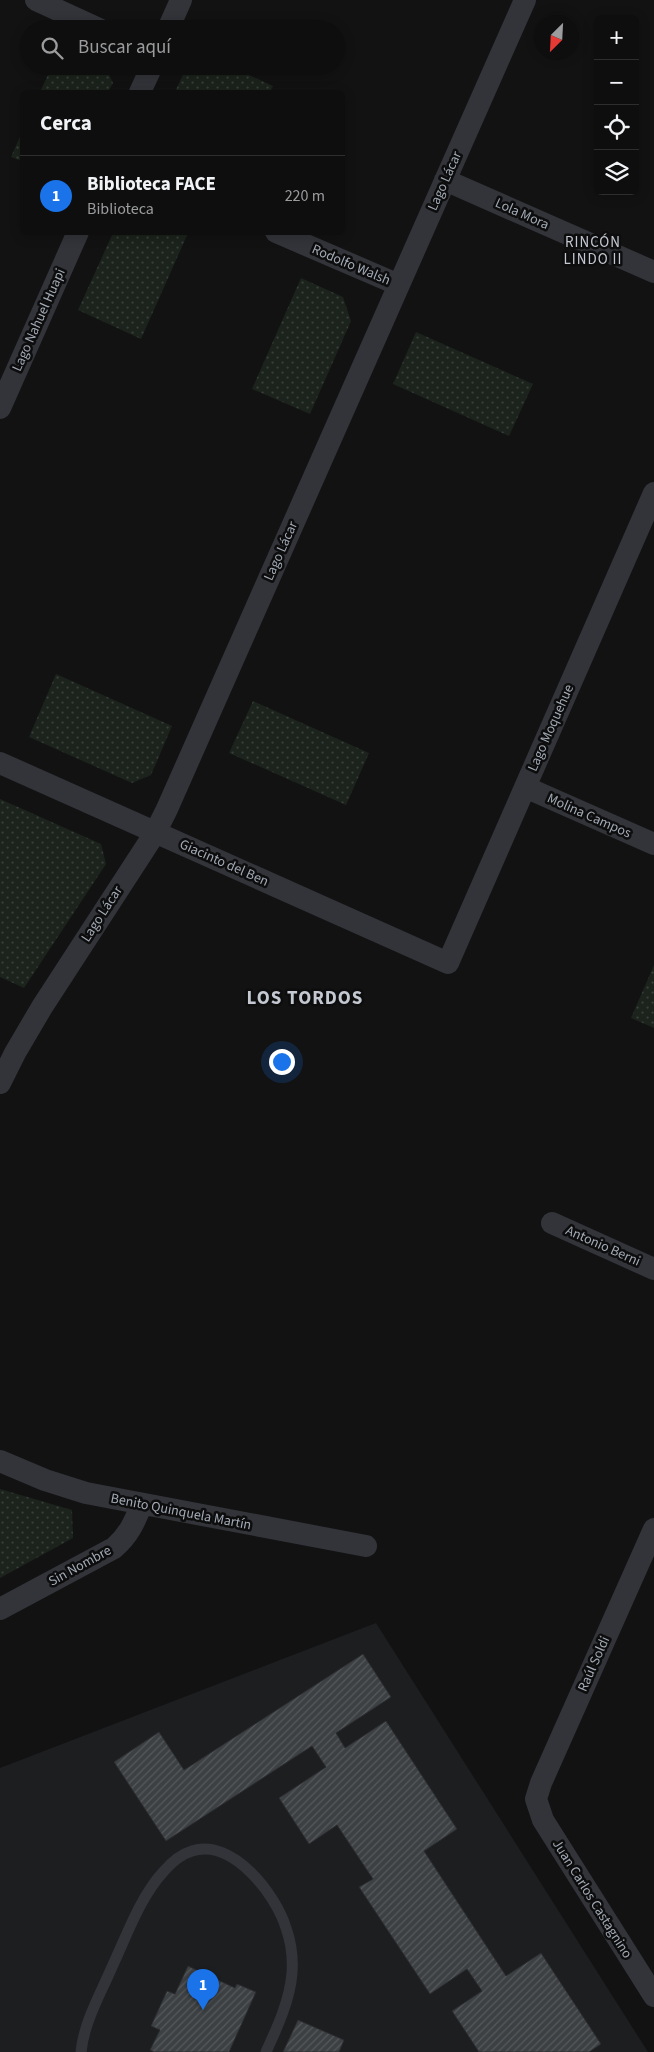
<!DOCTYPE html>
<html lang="es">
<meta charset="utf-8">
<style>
body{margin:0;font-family:"Source Sans 3",sans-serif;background:#1c1c1c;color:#f1f3f6}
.controls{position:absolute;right:15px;top:15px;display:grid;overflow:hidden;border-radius:8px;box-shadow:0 2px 12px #0003}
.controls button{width:45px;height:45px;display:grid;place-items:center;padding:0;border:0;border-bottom:1px solid #2e2e2e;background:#0e0e0e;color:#f1f3f6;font:25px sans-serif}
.compass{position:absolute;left:534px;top:15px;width:45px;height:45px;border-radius:50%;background:#0e0e0e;box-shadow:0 2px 12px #0003;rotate:204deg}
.you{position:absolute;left:281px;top:1061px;width:18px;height:18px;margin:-12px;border:4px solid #fff;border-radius:50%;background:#1a73e8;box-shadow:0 0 0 8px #1a73e833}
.badge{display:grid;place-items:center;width:32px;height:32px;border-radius:50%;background:#1a73e8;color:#fff;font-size:16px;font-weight:700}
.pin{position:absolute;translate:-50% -41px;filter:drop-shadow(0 1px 2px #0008)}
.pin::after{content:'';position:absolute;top:26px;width:18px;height:15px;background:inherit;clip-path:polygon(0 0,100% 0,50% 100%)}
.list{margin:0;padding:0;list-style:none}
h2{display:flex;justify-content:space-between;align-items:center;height:65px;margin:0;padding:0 20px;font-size:21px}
h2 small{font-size:16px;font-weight:400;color:#9b9c9e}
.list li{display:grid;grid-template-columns:32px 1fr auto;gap:15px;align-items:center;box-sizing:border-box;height:80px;padding:0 20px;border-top:1px solid #2e2e2e}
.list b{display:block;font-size:19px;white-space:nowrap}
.list p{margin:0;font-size:16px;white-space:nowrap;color:#9b9c9e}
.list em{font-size:16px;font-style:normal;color:#9b9c9e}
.icon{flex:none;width:28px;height:28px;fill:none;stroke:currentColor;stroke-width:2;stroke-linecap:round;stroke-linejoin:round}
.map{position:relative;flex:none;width:654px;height:2052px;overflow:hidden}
.search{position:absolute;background:#0e0e0e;box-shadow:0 2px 12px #0003;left:20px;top:20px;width:325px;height:55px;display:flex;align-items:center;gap:12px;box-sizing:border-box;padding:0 18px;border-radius:28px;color:#9b9c9e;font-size:19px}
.panel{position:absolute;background:#0e0e0e;box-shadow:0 2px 12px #0003;left:20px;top:90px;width:325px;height:145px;border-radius:8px}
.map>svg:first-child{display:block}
.built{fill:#1d1e20}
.grass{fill:url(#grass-dots)}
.building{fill:url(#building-hatch);stroke:#2b2c2f}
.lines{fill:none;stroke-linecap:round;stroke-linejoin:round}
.service{stroke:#323439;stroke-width:11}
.minor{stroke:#323439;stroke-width:22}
.labels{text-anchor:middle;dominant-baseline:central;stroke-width:5;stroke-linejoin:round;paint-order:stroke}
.street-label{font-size:14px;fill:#a2aab5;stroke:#0d0d0e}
.neighbourhood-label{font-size:15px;letter-spacing:1px;fill:#c3c8d1;stroke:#0d0d0e}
.district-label{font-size:19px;font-weight:bold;letter-spacing:1px;fill:#c3c8d1;stroke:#0d0d0e}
</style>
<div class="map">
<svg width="654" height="2052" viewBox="0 0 654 2052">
<defs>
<pattern id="grass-dots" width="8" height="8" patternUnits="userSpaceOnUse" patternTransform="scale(1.25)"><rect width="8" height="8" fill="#1b231c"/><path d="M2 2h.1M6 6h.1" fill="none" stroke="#39403b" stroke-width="1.8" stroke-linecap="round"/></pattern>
<pattern id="building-hatch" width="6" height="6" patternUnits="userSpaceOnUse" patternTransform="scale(1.25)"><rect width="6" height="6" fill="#3d4043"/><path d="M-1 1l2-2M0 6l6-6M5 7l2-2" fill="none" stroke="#56595c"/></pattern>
</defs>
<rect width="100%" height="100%" fill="#121213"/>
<path class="built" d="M376,1623L648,2052H0V1768Z"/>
<path class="grass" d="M52,66H105L113,83L108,92H40Z
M187,66H229L273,86L270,92H175Z
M22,132V161L11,157Z
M113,233H188L141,339L78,310Z
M301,278L343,297L351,321L310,414L252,389Z
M416,332L533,384L509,436L393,384Z
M56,674L172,726L151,775L132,783L29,737Z
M253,701L369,753L346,805L229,753Z
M0,799L101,844L106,864L24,988L0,977Z
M654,965V1028L631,1018Z
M0,1489L72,1510L73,1538L0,1578Z"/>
<path class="building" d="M363,1654L391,1697L336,1733L345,1748L386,1721L457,1829L424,1851L506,1976L541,1953L601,2044L589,2052H479L452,2011L482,1991L467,1969L430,1994L359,1887L373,1879L337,1825L309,1844L279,1798L326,1767L312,1746L166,1841L114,1762L159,1732L184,1770Z
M188,1966L235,1988L237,1984L256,1992L229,2052H154L150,2050L160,2030L151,2026L167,1991L175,1994Z
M298,2020L344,2040L339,2052H283Z"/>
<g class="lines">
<path class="service" d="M81,2052C84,2022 100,1995 112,1967C127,1935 140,1897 164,1871C171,1863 182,1854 192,1851C233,1838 276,1895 286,1928C291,1942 293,1959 292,1973C290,2000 277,2028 266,2052"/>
<path class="minor" d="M36,0L99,29
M168,29L181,0
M140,92L152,66
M445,180L654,272
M276,232L399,285
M0,408L78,232
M0,763L448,963L654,493
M525,787L654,844
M0,1083L15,1053L42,1007L155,833L167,809L525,0
M552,1223L654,1269
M0,1461L45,1480L86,1493L366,1546
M654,1529L541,1783L536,1799L543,1820L654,1996
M0,1609L114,1548C128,1536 135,1522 141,1505"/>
</g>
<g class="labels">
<g class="street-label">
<text transform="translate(445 181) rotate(-66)">Lago Lácar</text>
<text transform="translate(522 214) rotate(24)">Lola Mora</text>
<text transform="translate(351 265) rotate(23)">Rodolfo Walsh</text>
<text transform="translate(39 320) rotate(-66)">Lago Nahuel Huapi</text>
<text transform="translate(281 551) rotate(-66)">Lago Lácar</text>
<text transform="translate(551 728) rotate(-66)">Lago Moquehue</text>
<text transform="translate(589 816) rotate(24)">Molina Campos</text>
<text transform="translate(224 863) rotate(24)">Giacinto del Ben</text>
<text transform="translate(102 914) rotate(-57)">Lago Lácar</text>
<text transform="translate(603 1246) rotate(24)">Antonio Berni</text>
<text transform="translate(181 1512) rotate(11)">Benito Quinquela Martín</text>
<text transform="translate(80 1566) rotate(-29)">Sin Nombre</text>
<text transform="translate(594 1664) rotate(-66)">Raúl Soldi</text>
<text transform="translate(592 1899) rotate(58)">Juan Carlos Castagnino</text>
</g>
<g class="neighbourhood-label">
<text x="593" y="242">RINCÓN<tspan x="593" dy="17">LINDO II</tspan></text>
</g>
<g class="district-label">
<text x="305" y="998">LOS TORDOS</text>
</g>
</g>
</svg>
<div class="controls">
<button>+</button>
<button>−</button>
<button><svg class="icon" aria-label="locate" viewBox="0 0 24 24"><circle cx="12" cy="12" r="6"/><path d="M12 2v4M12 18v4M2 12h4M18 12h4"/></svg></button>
<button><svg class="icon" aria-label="layers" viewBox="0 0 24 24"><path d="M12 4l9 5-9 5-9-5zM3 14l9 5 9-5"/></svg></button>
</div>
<svg class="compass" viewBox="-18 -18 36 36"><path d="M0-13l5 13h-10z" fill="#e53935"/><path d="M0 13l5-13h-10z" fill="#9b9c9e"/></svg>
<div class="you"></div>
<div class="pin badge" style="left:203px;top:2010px">1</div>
<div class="search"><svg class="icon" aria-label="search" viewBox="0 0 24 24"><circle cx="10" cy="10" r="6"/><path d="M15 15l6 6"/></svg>Buscar aquí</div>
<section class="panel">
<h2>Cerca<small></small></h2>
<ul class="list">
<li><span class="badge">1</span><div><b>Biblioteca FACE</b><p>Biblioteca</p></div><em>220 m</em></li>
</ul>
</section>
</div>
